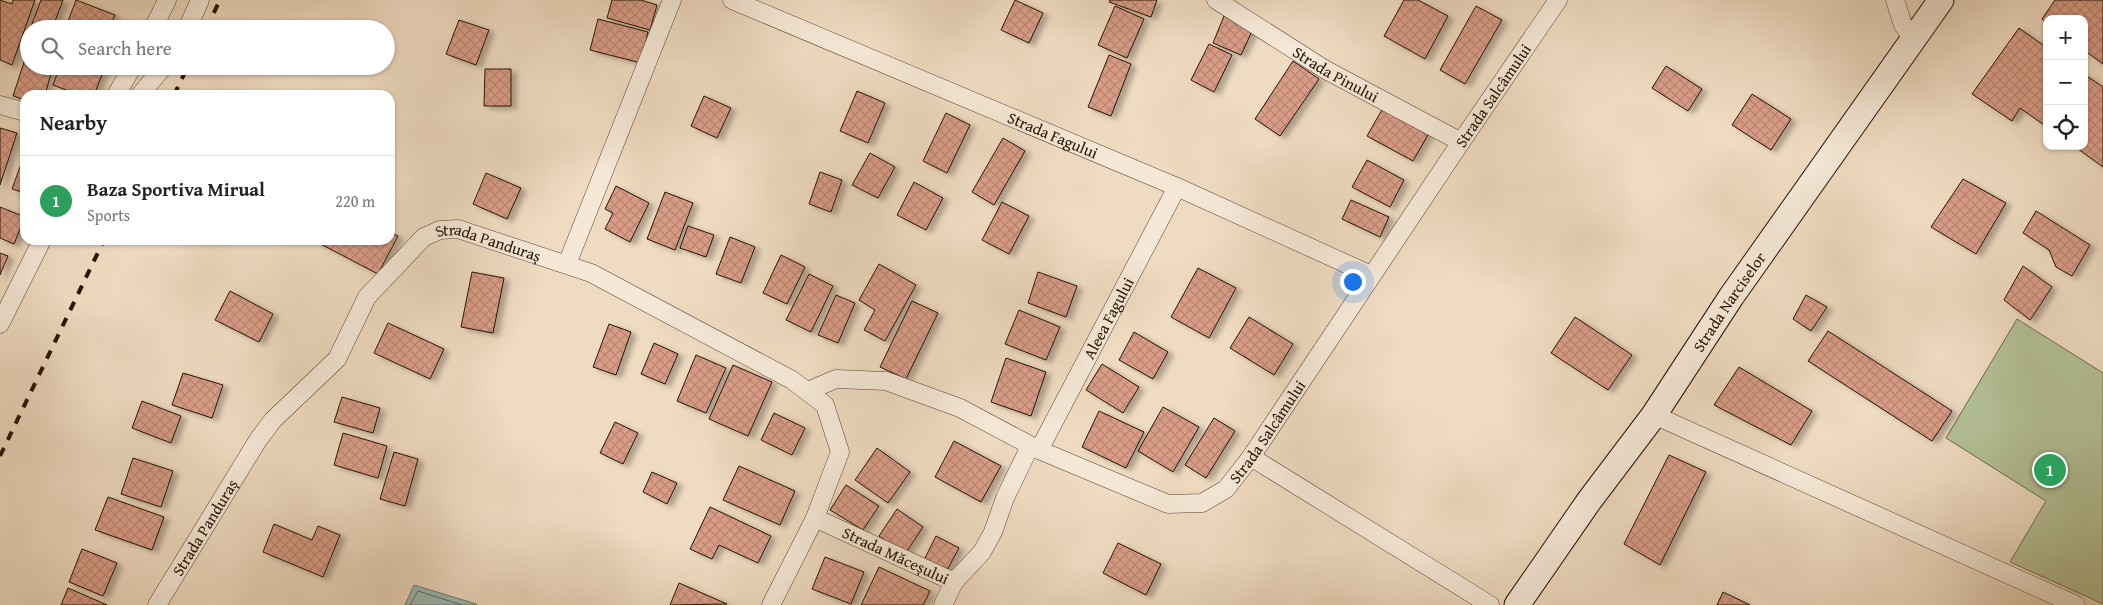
<!DOCTYPE html>
<meta charset="utf-8">
<style>
body{margin:0;font-family:"Gentium Book Plus",serif;background:#f2f2f2;color:#222}
.controls{position:absolute;right:15px;top:15px;display:grid;overflow:hidden;border-radius:10px;box-shadow:0 1px 4px #0004}
.controls button{width:45px;height:45px;display:grid;place-items:center;padding:0;border:0;border-bottom:1px solid #e0e0e0;background:#fff;color:#222;font:25px sans-serif}
.you{position:absolute;left:1352px;top:281px;width:18px;height:18px;margin:-12px;border:4px solid #fff;border-radius:50%;background:#1a73e8;box-shadow:0 0 0 8px #1a73e833}
.badge{display:grid;place-items:center;width:32px;height:32px;border-radius:50%;background:#1a73e8;color:#fff;font-size:16px;font-weight:700}
.pin{position:absolute;translate:-50% -50%;border:2px solid #fff;box-shadow:0 1px 5px #0006}
.list{margin:0;padding:0;list-style:none}
h2{display:flex;justify-content:space-between;align-items:center;height:65px;margin:0;padding:0 20px;font-size:21px}
h2 small{font-size:16px;font-weight:400;color:#767676}
.list li{display:grid;grid-template-columns:32px 1fr auto;gap:15px;align-items:center;box-sizing:border-box;height:90px;padding:0 20px;border-top:1px solid #e0e0e0}
.list b{display:block;font-size:19px;white-space:nowrap}
.list p{margin:0;font-size:16px;white-space:nowrap;color:#767676}
.list em{font-size:16px;font-style:normal;color:#767676}
.icon{flex:none;width:28px;height:28px;fill:none;stroke:currentColor;stroke-width:2;stroke-linecap:round;stroke-linejoin:round}
.map{position:relative;flex:none;width:2103px;height:605px;overflow:hidden}
.search{position:absolute;background:#fff;box-shadow:0 1px 4px #0004;left:20px;top:20px;width:375px;height:55px;display:flex;align-items:center;gap:12px;box-sizing:border-box;padding:0 18px;border-radius:28px;color:#767676;font-size:19px}
.panel{position:absolute;background:#fff;box-shadow:0 1px 4px #0004;left:20px;top:90px;width:375px;height:155px;border-radius:15px}
.map>svg:first-child{display:block}
.pitch{fill:#b4c197;stroke:#6c6a4c}
.water{fill:#9abbb6;stroke:#6b786e}
.lines{fill:none;stroke-linecap:round;stroke-linejoin:round}
.shore{stroke:#60675c;stroke-width:1}
.building{fill:url(#building-cross-hatch);stroke:#251302;filter:url(#shadow)}
.minor-casing{stroke:#584532;stroke-width:19}
.secondary-casing{stroke:#251302;stroke-width:27}
.minor{stroke:#f5e8d7;stroke-width:18}
.secondary{stroke:#f5e8d7;stroke-width:25}
.rail{stroke:#251302;stroke-width:4;stroke-dasharray:9 9;stroke-linecap:butt}
.labels{text-anchor:middle;dominant-baseline:central;stroke-width:4.5;stroke-linejoin:round;paint-order:stroke}
.street-label{font-size:16px;fill:#251302;stroke:#f5e8d7}
</style>
<div class="map">
<svg width="2103" height="605" viewBox="0 0 2103 605">
<defs>
<pattern id="building-cross-hatch" width="8" height="8" patternUnits="userSpaceOnUse" patternTransform="scale(1.25)"><rect width="8" height="8" fill="#d99d87"/><path d="M0 0l8 8M0 8l8-8" fill="none" stroke="#ba8673"/></pattern>
<filter id="shadow"><feDropShadow dx="5.5" dy="3" stdDeviation="2.5" flood-color="#0004"/></filter>
</defs>
<rect width="100%" height="100%" fill="#efdbc1"/>
<filter id="stains"><feTurbulence type="fractalNoise" baseFrequency=".004" numOctaves="4"/><feColorMatrix values="0 0 0 0 .2 0 0 0 0 .09 0 0 0 0 .02 0 0 0 .5 -.17"/></filter>
<radialGradient id="worn" r=".72"><stop offset=".6" stop-color="#630" stop-opacity="0"/><stop offset="1" stop-color="#630" stop-opacity=".3"/></radialGradient>
<path class="pitch" d="M2017,319L2103,373V604L2010,562L2046,501L1946,438Z"/>
<path class="water" d="M414,585L476,604L477,605H405Z"/>
<g class="lines">
<path class="shore" d="M410,605L418,591L462,605"/>
</g>
<path class="building" d="M0,0L12,4L13,0H35L12,65L0,60Z
M41,0H63L52,29H30Z
M76,0L115,15L109,29H65Z
M612,0H641L657,5L650,30L607,18Z
M1015,0L1043,13L1029,43L1001,30Z
M1110,0H1157L1151,17L1109,2Z
M1404,0H1418L1448,16L1425,59L1384,36Z
M2055,0H2103V64L2084,50V19H2047V23L2042,19Z
M1115,6L1144,19L1127,58L1098,45Z
M1476,6L1502,20L1465,84L1440,70Z
M1224,16L1253,29L1241,55L1213,43Z
M598,19L648,32L641,63L590,50Z
M459,20L489,30L476,65L446,54Z
M2019,28L2047,48V127L2020,108L2012,121L1972,94Z
M1209,44L1232,55L1214,92L1191,80Z
M1109,55L1131,64L1111,116L1088,107Z
M26,56L29,57V66H53L45,95H25V100L13,96Z
M1293,61L1319,79L1280,136L1255,119Z
M60,66H102L105,67L94,95H79L53,85Z
M1666,66L1702,89L1688,111L1652,88Z
M485,69H511V106H484Z
M2084,74L2103,87V167L2074,146H2084Z
M857,91L885,103L868,143L840,131Z
M1752,94L1791,119L1771,150L1732,125Z
M704,96L731,108L717,138L691,126Z
M1383,108L1429,133L1413,161L1367,136Z
M946,113L970,125L947,173L923,161Z
M0,128L17,133L0,185Z
M1003,138L1025,151L994,205L972,192Z
M25,153V193L12,189Z
M870,153L895,167L878,198L852,185Z
M1367,160L1404,180L1390,207L1352,187Z
M820,172L842,180L831,212L809,204Z
M486,173L521,188L507,219L473,204Z
M1963,179L2006,203L1976,254L1931,227Z
M914,182L943,198L926,230L897,215Z
M616,186L649,203L630,242L605,229L613,213L605,209Z
M665,192L693,203L675,250L647,239Z
M1351,200L1389,217L1380,237L1342,219Z
M1002,202L1029,216L1009,254L982,240Z
M0,207L25,217L14,244L0,238Z
M2036,211L2090,245L2072,276L2056,267L2049,250L2023,233Z
M688,226L714,235L706,257L680,248Z
M390,232L398,236L378,274L313,240H390Z
M730,237L755,247L741,283L716,274Z
M0,253L8,256L0,275Z
M781,255L805,267L787,304L763,293Z
M879,264L916,285L885,341L864,330L875,310L859,300Z
M2023,266L2052,287L2030,320L2004,300Z
M1198,268L1236,288L1209,338L1171,317Z
M472,272L504,278L493,333L461,327Z
M1038,272L1077,286L1066,317L1028,303Z
M809,274L833,286L811,332L786,320Z
M230,291L273,314L259,342L215,320Z
M836,295L855,303L838,343L818,335Z
M1806,295L1827,307L1811,331L1793,319Z
M912,301L938,313L906,379L880,367Z
M1019,310L1060,327L1046,360L1005,344Z
M1249,317L1293,344L1274,375L1230,348Z
M1575,317L1632,355L1608,390L1551,353Z
M388,323L444,349L430,379L374,353Z
M609,324L631,332L616,375L593,367Z
M1828,331L1952,411L1932,441L1808,361Z
M1134,332L1168,352L1153,379L1119,360Z
M654,343L678,354L665,384L641,374Z
M696,355L726,368L706,413L677,401Z
M1006,358L1046,372L1031,416L991,402Z
M1102,364L1139,387L1123,413L1086,390Z
M733,365L772,382L748,436L709,419Z
M1739,367L1812,411L1791,445L1714,405Z
M183,373L223,385L212,418L172,405Z
M342,397L380,408L373,433L334,422Z
M142,401L181,416L171,443L132,428Z
M1163,407L1199,427L1173,472L1138,451Z
M1099,411L1144,432L1126,468L1082,447Z
M774,413L805,428L792,455L761,440Z
M1214,418L1235,431L1206,478L1185,465Z
M615,422L638,433L623,464L600,453Z
M343,433L387,446L378,478L334,465Z
M954,441L1001,466L981,502L935,477Z
M877,448L910,472L888,503L855,480Z
M394,452L418,459L405,506L380,499Z
M1669,455L1706,472L1660,565L1624,544Z
M133,458L173,471L161,507L121,494Z
M739,466L795,491L780,525L723,500Z
M652,472L677,483L667,504L643,492Z
M846,485L879,506L863,530L830,510Z
M108,497L164,517L152,550L95,530Z
M710,507L771,536L758,563L719,545L712,559L690,549Z
M897,509L923,527L905,554L879,536Z
M274,524L312,540L318,526L340,535L323,577L263,552Z
M936,536L959,548L946,572L924,560Z
M1118,543L1161,564L1146,595L1103,573Z
M82,549L117,563L103,596L69,582Z
M825,557L864,572L851,604L812,589Z
M879,567L930,591L923,605H861Z
M679,583L727,604L670,605Z
M68,588L107,605H61Z
M1723,592L1750,605H1717Z"/>
<g class="lines">
<g class="minor-casing">
<g id="minor">
<path id="s1" d="M732,0L1177,187L1371,275"/>
<path id="s2" d="M1216,0L1326,70L1461,142"/>
<path d="M1895,0L1903,25L1913,39"/>
<path d="M153,29L167,0"/>
<path d="M187,29L200,0"/>
<path d="M116,95L133,66"/>
<path d="M140,95L164,66"/>
<path d="M0,105L25,112"/>
<path d="M567,264L672,0"/>
<path d="M0,324L42,240"/>
<path id="s3" d="M808,391L836,379L886,381L960,408L1039,450L1168,504L1202,503L1226,489L1251,457L1461,142L1558,0"/>
<path d="M1654,415L2076,605"/>
<path id="s4" d="M1039,450L1177,187"/>
<path d="M1251,457L1490,605"/>
<path id="s5" d="M815,518L954,582L943,605"/>
<path d="M954,582L982,552L993,532L1005,498L1030,446"/>
<path id="s6" d="M157,605L258,440L273,420L337,359L367,297L424,237L440,230L458,229L591,273L792,380L825,405L840,452L815,518L771,605"/>
</g>
</g>
<g class="secondary-casing">
<g id="secondary">
<path id="s7" d="M1517,605L1589,501L1654,415L1731,297L1941,0"/>
</g>
</g>
<use href="#minor" class="minor"/>
<use href="#secondary" class="secondary"/>
<path class="rail" d="M206,29L220,0
M174,95L188,66
M0,456L104,240"/>
</g>
<g class="labels">
<g class="street-label">
<text stroke="none"><textPath href="#s2" startOffset="141">Strada Pinului</textPath></text>
<text stroke="none"><textPath href="#s3" startOffset="926">Strada Salcâmului</textPath></text>
<text stroke="none"><textPath href="#s1" startOffset="348">Strada Fagului</textPath></text>
<text stroke="none"><textPath href="#s6" startOffset="526">Strada Panduraș</textPath></text>
<text stroke="none"><textPath href="#s7" startOffset="370">Strada Narciselor</textPath></text>
<text stroke="none"><textPath href="#s4" startOffset="149">Aleea Fagului</textPath></text>
<text stroke="none"><textPath href="#s3" startOffset="521">Strada Salcâmului</textPath></text>
<text stroke="none"><textPath href="#s6" startOffset="91">Strada Panduraș</textPath></text>
<text stroke="none"><textPath href="#s5" startOffset="89">Strada Măceșului</textPath></text>
</g>
</g>
<rect width="100%" height="100%" filter="url(#stains)"/>
<rect width="100%" height="100%" fill="url(#worn)"/>
</svg>
<div class="controls">
<button>+</button>
<button>−</button>
<button><svg class="icon" aria-label="locate" viewBox="0 0 24 24"><circle cx="12" cy="12" r="6"/><path d="M12 2v4M12 18v4M2 12h4M18 12h4"/></svg></button>
</div>
<div class="you"></div>
<div class="pin badge" style="left:2050px;top:470px;background:#2e9e5b">1</div>
<div class="search"><svg class="icon" aria-label="search" viewBox="0 0 24 24"><circle cx="10" cy="10" r="6"/><path d="M15 15l6 6"/></svg>Search here</div>
<section class="panel">
<h2>Nearby<small></small></h2>
<ul class="list">
<li><span class="badge" style="background:#2e9e5b">1</span><div><b>Baza Sportiva Mirual</b><p>Sports</p></div><em>220 m</em></li>
</ul>
</section>
</div>
